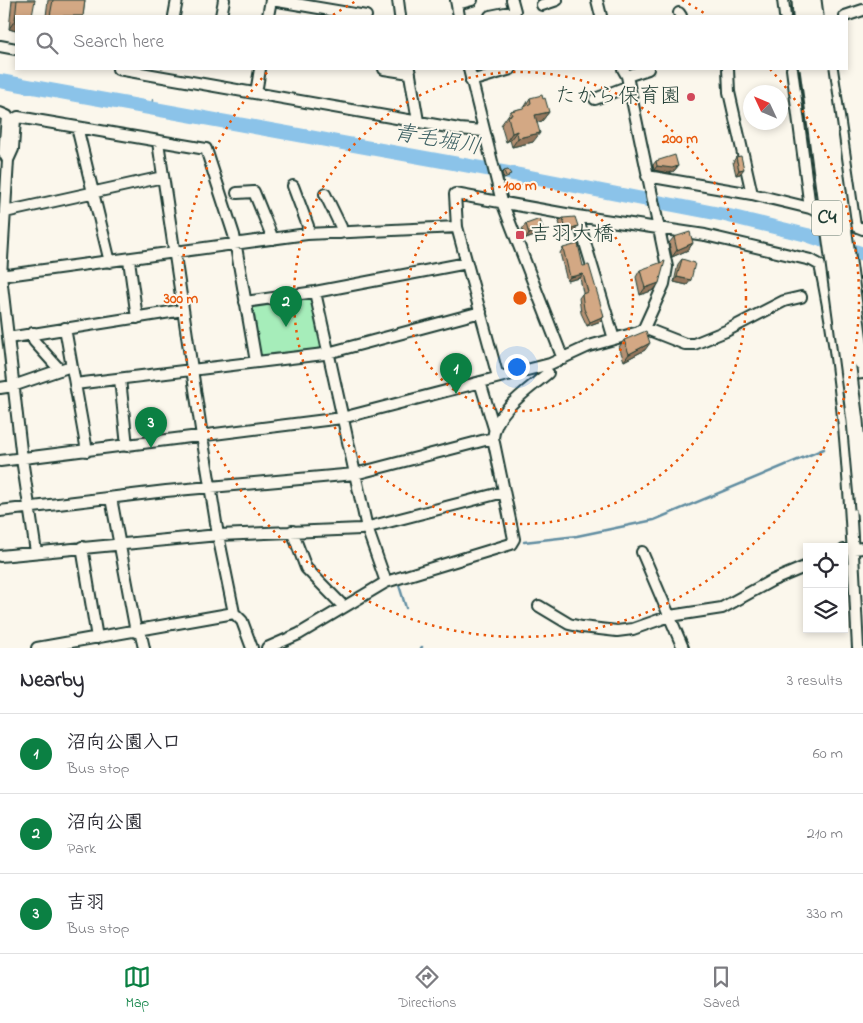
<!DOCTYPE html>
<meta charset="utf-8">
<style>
body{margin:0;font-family:"Indie Flower","Klee One",sans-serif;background:#f2f2f3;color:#2b2b33}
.controls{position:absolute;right:15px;bottom:15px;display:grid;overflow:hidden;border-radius:0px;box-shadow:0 2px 8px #0003}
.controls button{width:45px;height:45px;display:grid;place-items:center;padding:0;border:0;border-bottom:1px solid #e1e1e2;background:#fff;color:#2b2b33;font:25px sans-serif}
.compass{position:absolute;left:743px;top:85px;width:45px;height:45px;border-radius:50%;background:#fff;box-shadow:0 2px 8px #0003;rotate:314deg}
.you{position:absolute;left:516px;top:366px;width:18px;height:18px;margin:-12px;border:4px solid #fff;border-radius:50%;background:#1a73e8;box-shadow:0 0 0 8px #1a73e833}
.badge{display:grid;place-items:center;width:32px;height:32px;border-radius:50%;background:#0b8043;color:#fff;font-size:16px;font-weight:700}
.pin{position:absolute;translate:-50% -41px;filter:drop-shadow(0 1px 2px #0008)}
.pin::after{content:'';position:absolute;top:26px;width:18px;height:15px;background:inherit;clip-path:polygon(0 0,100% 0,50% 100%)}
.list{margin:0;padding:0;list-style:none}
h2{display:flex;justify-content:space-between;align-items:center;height:65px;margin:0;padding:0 20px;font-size:21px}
h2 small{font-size:16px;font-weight:400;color:#7c7c81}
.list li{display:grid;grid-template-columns:32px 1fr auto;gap:15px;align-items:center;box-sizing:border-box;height:80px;padding:0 20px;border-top:1px solid #e1e1e2}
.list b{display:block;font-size:19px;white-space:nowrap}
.list p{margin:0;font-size:16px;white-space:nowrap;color:#7c7c81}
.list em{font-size:16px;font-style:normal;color:#7c7c81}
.icon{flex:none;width:28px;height:28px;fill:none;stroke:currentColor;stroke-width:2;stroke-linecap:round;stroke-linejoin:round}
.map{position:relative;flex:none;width:863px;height:648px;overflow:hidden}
.search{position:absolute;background:#fff;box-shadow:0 2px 8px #0003;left:15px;right:15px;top:15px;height:55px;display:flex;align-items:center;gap:12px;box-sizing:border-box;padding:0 18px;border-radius:0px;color:#7c7c81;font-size:19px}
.sheet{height:305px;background:#fff}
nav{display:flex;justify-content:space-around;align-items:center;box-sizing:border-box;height:70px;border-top:1px solid #e1e1e2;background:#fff;font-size:14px;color:#7c7c81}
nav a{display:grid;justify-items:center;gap:2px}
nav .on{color:#0b8043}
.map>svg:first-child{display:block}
.green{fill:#a6edba;stroke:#629577}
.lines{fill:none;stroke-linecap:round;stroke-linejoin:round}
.stream{stroke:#608da1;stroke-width:2.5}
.river{stroke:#8bc3e9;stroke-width:14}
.minor-casing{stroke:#1f3d34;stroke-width:14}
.highway-casing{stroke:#1f3d34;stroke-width:19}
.minor{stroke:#fbf7ec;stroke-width:10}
.highway{stroke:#fbf7ec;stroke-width:15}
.highway-bridge-casing{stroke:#1f3d34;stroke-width:19;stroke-linecap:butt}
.highway-bridge{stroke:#fbf7ec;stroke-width:15}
.wall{fill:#b59072;stroke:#1f3d34}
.shaded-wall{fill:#94765c;stroke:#1f3d34}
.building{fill:#d3a884;stroke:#1f3d34}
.ring{fill:none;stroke:#e8590c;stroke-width:2.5;stroke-dasharray:2.5 5}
.poi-dot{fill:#d1495b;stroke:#fbf7ec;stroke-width:2}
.labels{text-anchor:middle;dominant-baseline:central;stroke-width:4;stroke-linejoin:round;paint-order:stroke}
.shield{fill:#fbf7ec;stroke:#61756b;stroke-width:1}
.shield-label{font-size:20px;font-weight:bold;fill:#1f3d34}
.poi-label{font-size:21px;fill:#1f3d34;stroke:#fbf7ec;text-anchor:end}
.water-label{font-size:22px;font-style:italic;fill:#3a5e61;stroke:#fbf7ec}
.centre{fill:#e8590c;stroke:#fbf7ec;stroke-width:2.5}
.ring-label{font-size:15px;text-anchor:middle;font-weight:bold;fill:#e8590c;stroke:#fbf7ec;stroke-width:4;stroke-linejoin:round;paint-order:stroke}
</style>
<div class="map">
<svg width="863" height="648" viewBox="0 0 863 648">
<rect width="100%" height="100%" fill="#fbf7ec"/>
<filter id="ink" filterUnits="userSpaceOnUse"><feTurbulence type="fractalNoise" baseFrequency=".02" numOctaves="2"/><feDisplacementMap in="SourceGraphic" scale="10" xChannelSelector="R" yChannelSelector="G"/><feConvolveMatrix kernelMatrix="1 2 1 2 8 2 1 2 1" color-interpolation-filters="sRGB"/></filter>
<g filter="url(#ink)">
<path class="green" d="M310,296L324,346L321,349L261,358L258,355L250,308L252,305Z"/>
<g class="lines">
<path class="stream" d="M152,109L153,100
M524,542L577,536L654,520L824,449
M398,582L406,608
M421,648L422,647"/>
<path class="river" d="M0,81L519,175L725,215L807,235L863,254"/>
<g class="minor-casing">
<path id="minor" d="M272,0L366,16
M398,0L400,16
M456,0L459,16
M597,0L601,16
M783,0L785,16
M457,4L472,0
M542,5L557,0
M679,13L681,16
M174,16L177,0
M221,16L224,0
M268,16L271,0
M490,16L515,11L512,0
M845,16L863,10
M0,46L16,49
M118,69L459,129L483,131
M384,69L410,73
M409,69L418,121
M469,69L502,202L563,359
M728,69L729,92L752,194
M792,69L810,208
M832,69L855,226
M627,76L648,69
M471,81L511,69
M256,93L260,69
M595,99L629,86
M0,113L7,116L4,153L8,160
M77,127L110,262
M158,142L202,436L218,535L234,613L242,621L252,648
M647,176L752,194L810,208L863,229
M293,186L308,226L307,234
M237,193L254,192L273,239
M325,194L341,227V233
M5,212L163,177
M577,216L705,235L811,260L820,265C847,390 851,520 858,648
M129,260L137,318
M0,276L307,234L457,227
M845,286L859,284L863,286
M315,292L367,528L386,582
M245,302L315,292L467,263
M65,328L87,451
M644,328L685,344H694L726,331L784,301L801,297
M33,333L34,341L60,370
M8,338L183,310
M844,375L863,373
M498,377L457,227L455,194L577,216L614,339
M120,379L127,446
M480,382L494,428
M75,384L324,354L481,312
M0,388L13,386L71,366
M0,461L342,418L550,364L589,346L639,332L644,328L664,284L667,267L627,76L623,69
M111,498L136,632
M0,511L166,491L355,474L493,438
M292,531L306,568L343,606
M82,547L97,638
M844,550L863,548
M36,552L22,459L1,276L8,160L13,149L15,119L18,117L206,149L234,235L256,362
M642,552L683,648
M0,556L218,535L361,529L504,492
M539,606L569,624L582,627L617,631L633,629L670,616L722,608L771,581L807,566
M140,631L144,648
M37,648L234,613
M267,648L299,634L386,582L511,544L514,539L493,438C495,411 528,390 548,373"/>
</g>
<g class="highway-casing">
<path id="highway" d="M800,0L801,16
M813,0L815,16"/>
</g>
<use href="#minor" class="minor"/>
<use href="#highway" class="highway"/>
<g class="highway-bridge-casing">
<path id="highway-bridge" d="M808,69L855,421L863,509
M821,69L862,362"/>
</g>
<use href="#highway-bridge" class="highway-bridge"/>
</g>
<path class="wall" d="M12,0H35L16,31L9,29Z
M48,0H85L83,16H46Z
M530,98L549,112L542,121L537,122L533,142L512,147L510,140L506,142L501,125L511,111L524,108Z
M736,157L740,174L736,175L733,162Z
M656,161L678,166L674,171L669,173L654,170L653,165Z
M504,171L509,177L504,179L502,173Z
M563,218L574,231L563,235L559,222Z
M526,224L543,229L540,234L526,239L522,229Z
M674,237L693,243L688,250L672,257L669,243Z
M563,248L583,266L604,316L601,321L587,326L581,313L579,298L582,294L583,293L580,278L567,281L560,253Z
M682,259L687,285L674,282L678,264Z
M640,270L654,290L640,295L636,277Z
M624,340L645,350L624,361L619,347Z"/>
<path class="shaded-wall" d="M15,20H16V31L9,29Z
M549,112L542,121L529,124L535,115Z
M517,131L510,140L506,142L512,133Z
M540,133L533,142L512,147L518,138Z
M657,166H678L674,171L669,173L654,170Z
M744,169L740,174L736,175L739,170Z
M578,226L574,231L563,235L566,230Z
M543,229L540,234L526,239L529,234Z
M693,243L688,250L672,257L677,250Z
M583,274L580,278L567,281L570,277Z
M677,277L691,280L687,285L674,282Z
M659,283L654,290L640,295L645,288Z
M604,316L601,321L587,326L590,322Z
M650,343L645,350L624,361L629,354Z"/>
<path class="building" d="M17,0H35L32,16H16V20H15Z
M53,0H85L83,16H50Z
M542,95L543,99L545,98L549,112L535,115L540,133L518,138L517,131L512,133L508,116L512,115L511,111L523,108L531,103L530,98Z
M675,155L678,166L672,168L657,166L656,161Z
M741,156L744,169L739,170L736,157Z
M508,170L511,174L506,176L504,171Z
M575,217L578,226L566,230L563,218Z
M540,219L543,229L529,234L526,224Z
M690,232L693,243L677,250L674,237Z
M578,244L583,266L589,265L604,316L590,322L584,309L582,294L588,292L583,274L570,277L563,248Z
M682,259L695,263L691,280L677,277Z
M665,261L659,283L645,288L640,270Z
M646,331L650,343L629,354L624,340Z"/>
</g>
<g class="ring">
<circle cx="520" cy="298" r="113"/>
<circle cx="520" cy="298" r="226"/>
<path d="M333 15A339 339 0 0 1 358 0M682 0A339 339 0 0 1 707 15M770 69A339 339 0 1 1 270 69"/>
</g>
<g class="poi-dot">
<circle cx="691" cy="97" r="5"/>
<rect x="515" y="230" width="10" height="10" rx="2.5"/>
</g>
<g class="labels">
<rect class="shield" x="812" y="200.5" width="30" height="35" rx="4"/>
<g class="shield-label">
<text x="827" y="218">C4</text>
</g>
<g class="poi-label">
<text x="681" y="97">たから保育園</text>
<text x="530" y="235" text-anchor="start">吉羽大橋</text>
</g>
<g class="water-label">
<text transform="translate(437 141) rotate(10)">青毛堀川</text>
</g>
</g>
<circle cx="520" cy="298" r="8" class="centre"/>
<g class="ring-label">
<text x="680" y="143">200 m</text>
<text x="520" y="190">100 m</text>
<text x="181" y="303">300 m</text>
</g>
</svg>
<div class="controls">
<button><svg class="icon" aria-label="locate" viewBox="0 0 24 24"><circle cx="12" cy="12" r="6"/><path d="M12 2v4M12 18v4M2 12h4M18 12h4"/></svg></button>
<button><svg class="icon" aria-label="layers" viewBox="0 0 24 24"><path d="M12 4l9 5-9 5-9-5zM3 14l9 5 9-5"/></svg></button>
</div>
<svg class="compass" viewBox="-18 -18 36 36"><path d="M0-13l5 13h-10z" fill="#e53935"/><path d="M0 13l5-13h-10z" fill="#7c7c81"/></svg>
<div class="you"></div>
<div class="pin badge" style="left:456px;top:394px">1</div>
<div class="pin badge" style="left:286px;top:327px">2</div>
<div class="pin badge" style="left:151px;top:448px">3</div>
<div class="search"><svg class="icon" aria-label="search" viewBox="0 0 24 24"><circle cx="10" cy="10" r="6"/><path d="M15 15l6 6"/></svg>Search here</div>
</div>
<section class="sheet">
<h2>Nearby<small>3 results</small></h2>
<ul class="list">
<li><span class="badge">1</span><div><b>沼向公園入口</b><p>Bus stop</p></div><em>60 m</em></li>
<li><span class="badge">2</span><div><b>沼向公園</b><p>Park</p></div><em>210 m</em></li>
<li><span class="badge">3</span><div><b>吉羽</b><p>Bus stop</p></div><em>330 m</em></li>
</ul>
</section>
<nav>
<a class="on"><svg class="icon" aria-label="map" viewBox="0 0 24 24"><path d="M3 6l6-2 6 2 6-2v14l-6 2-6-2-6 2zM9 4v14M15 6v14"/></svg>Map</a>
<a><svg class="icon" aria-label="directions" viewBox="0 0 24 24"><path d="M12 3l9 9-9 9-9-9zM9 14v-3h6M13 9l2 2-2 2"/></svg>Directions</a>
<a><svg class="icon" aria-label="saved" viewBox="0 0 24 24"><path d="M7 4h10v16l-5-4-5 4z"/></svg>Saved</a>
</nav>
